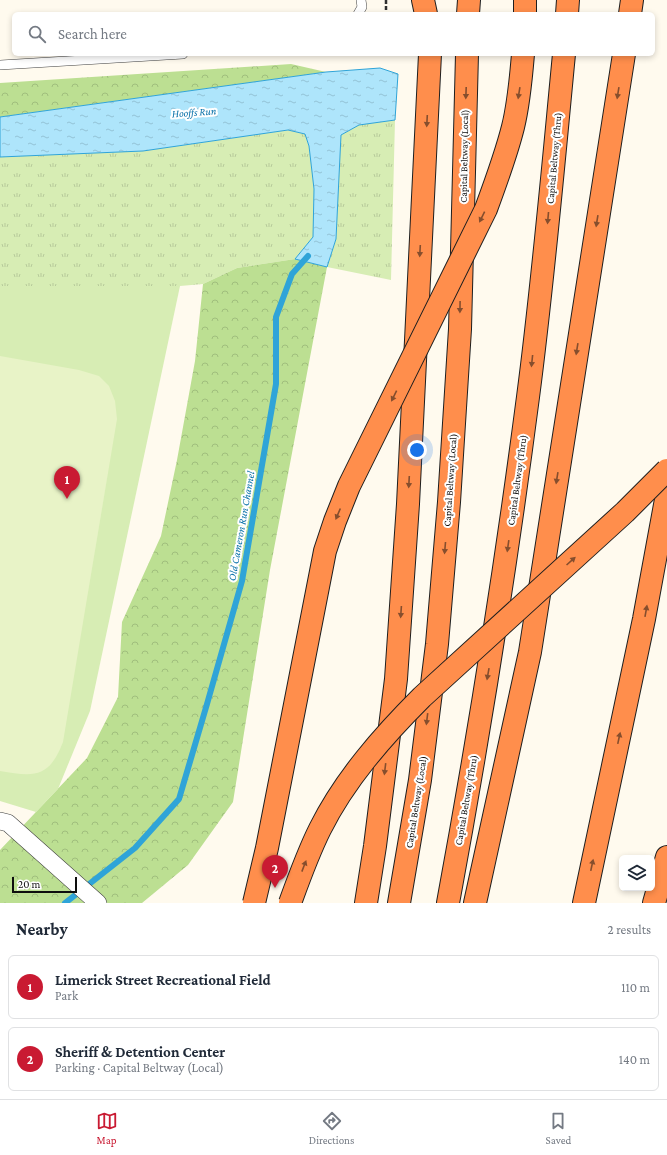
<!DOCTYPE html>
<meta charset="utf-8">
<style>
body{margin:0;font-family:"Crimson Pro",serif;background:#f6f6f7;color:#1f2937}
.controls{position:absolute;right:12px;bottom:12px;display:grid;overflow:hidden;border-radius:6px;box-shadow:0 2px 6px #0003}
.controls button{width:36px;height:36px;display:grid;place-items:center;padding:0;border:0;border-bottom:1px solid #e0e1e3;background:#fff;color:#1f2937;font:20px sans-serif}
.scale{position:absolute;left:12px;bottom:10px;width:65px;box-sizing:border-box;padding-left:4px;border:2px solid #0e0e0e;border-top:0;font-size:11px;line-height:14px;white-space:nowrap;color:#0e0e0e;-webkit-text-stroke:3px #fff;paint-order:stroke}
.you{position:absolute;left:417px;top:450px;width:14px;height:14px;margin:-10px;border:3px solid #fff;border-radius:50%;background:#1a73e8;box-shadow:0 0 0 6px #1a73e833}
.badge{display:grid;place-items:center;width:26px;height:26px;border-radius:50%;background:#c91a32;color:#fff;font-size:13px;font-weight:700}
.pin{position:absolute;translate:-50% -33px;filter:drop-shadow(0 1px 2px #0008)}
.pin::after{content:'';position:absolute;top:21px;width:14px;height:12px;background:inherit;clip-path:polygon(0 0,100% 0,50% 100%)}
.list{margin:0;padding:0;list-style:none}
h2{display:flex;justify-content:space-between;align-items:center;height:52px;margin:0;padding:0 16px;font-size:17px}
h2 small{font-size:13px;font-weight:400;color:#747a83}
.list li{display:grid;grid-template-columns:26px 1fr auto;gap:12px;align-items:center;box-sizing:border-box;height:64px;margin:0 8px 8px;padding:0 8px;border:1px solid #e0e1e3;border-radius:6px}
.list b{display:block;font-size:15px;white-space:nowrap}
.list p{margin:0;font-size:13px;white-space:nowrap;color:#747a83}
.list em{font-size:13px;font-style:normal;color:#747a83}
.icon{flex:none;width:22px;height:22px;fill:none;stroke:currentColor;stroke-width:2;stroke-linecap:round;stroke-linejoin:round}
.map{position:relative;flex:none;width:667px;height:903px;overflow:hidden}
.search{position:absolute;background:#fff;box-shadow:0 2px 6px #0003;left:12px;right:12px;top:12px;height:44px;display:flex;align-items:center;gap:10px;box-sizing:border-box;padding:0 14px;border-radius:6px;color:#747a83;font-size:15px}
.sheet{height:196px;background:#fff}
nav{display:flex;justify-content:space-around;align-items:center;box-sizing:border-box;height:56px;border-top:1px solid #e0e1e3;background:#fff;font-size:11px;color:#747a83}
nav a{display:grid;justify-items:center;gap:2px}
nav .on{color:#c91a32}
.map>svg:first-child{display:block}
.grass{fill:url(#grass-tufts)}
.forest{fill:url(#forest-crowns)}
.park{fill:#d7edb4}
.pitch{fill:#e8f3c7}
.water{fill:url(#water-ripples);stroke:#2fa4d8}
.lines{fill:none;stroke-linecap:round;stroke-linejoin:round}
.stream{stroke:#2fa4d8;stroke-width:6}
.lane-casing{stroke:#414141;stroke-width:10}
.street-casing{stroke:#414141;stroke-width:18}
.highway-casing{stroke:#1f1f1f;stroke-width:24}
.path{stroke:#303030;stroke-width:2.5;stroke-dasharray:4 2;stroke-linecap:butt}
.lane{stroke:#fff;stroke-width:9}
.street{stroke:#fff;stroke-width:17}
.highway{stroke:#ff8e4c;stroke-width:22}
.highway-bridge-casing{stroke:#1f1f1f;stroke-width:24;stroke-linecap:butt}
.highway-bridge{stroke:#ff8e4c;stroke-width:22}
.oneway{fill:#864e2d}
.labels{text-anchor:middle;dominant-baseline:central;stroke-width:4;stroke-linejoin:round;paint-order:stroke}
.street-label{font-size:10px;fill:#0e0e0e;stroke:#fff}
.water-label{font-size:11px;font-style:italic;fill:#0c73aa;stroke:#fff}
</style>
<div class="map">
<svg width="667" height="903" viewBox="0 0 667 903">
<defs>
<pattern id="grass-tufts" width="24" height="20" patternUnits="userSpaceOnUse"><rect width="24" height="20" fill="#d7edb4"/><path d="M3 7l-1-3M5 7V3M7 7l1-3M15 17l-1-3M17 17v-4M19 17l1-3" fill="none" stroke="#b7ca9a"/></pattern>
<pattern id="forest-crowns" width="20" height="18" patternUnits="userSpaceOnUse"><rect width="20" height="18" fill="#bcdf92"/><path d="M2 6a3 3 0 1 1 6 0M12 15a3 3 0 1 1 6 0" fill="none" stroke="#a0be7d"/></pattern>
<pattern id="water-ripples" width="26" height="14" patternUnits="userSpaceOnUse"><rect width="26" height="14" fill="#aee5fb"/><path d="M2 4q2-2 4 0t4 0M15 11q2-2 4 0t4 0" fill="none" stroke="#94c3d6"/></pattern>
</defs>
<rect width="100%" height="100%" fill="#fffaee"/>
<path class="grass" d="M395,120L391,280L327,267L336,239L341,135L359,125Z
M288,130L305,134L309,146L314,189L313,237L295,259L237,268L203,284L180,286H0V157L143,151Z"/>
<path class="forest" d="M291,64L326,72L0,117V83Z
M295,259L327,267L270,570L233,802L188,865L142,903H0V850L87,758L118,697L122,622L161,536L177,460L195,361L203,284L237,268Z"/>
<path class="park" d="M0,286H180L90,711L58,789L36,812L0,801Z"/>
<path class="pitch" d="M0,356L79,370L99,376L109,386L115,401L117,419L63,742C49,778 35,777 0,771Z"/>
<path class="water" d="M380,68L398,74L395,120L359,125L341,135L336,239L327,267L295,259L313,237L314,189L309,146L305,134L288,130L143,151L0,157V117L326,72Z"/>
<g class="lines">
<path class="stream" d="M65,903L135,848L179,799L207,704L242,581L276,384V317L292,274L308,256"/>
<g class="lane-casing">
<path id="lane" d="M358,14L362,7L361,0
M0,65L183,54"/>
</g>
<g class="street-casing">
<path id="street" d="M0,821L8,823L98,903"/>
</g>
<g class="highway-casing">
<path id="highway" d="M423,0L426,14
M468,14L469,0
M525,14V0
M567,14L568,0
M630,14L632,0
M366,903L375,846L396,679L408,504L430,54
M399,903L420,780L437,644L449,502L460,329L467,54
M448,903C479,735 506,566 528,397C543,283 553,168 564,54
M475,903L530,652L624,54
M584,903L644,619L667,494
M654,903L667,857"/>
</g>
<path class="path" d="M386,0V14"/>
<use href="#lane" class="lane"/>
<use href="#street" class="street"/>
<use href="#highway" class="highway"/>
<g class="highway-bridge-casing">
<path id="highway-bridge" d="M254,903L267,848L325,551L335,521L349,486L486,209C496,182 506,155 513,127C519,103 521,78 523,54
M290,903C299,878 308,853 320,829C345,779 383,736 422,697L625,512L667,470"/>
</g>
<use href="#highway-bridge" class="highway-bridge"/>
</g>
<defs><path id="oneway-solid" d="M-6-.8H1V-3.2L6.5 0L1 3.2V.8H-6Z"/></defs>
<g class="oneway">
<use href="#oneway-solid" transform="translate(466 93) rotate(92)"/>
<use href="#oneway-solid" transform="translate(519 93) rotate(99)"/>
<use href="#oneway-solid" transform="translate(618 93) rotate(99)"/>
<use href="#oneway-solid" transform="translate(427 121) rotate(93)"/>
<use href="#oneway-solid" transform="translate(482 217) rotate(116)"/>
<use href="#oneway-solid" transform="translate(548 218) rotate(95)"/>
<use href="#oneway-solid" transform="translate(597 221) rotate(99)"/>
<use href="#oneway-solid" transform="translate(420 251) rotate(93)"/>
<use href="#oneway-solid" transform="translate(460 307) rotate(91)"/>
<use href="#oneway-solid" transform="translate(577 349) rotate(99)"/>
<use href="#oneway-solid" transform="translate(532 361) rotate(96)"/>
<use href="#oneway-solid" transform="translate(394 396) rotate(116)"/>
<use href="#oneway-solid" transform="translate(557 478) rotate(99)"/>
<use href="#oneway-solid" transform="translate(409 482) rotate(93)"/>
<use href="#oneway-solid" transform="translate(338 514) rotate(113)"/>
<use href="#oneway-solid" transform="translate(508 546) rotate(98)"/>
<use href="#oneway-solid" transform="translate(445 548) rotate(95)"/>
<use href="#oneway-solid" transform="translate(571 561) rotate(-42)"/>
<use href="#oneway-solid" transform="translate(646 611) rotate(-80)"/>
<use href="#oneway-solid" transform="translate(401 612) rotate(94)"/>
<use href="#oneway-solid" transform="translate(488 674) rotate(100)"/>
<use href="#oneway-solid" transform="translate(427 719) rotate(97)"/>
<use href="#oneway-solid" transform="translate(619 738) rotate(-78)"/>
<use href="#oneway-solid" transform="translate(385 769) rotate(97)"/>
<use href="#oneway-solid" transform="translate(592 865) rotate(-78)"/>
<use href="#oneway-solid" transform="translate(304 866) rotate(-69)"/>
</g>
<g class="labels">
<g class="street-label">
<text transform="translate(464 156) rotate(-89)">Capital Beltway (Local)</text>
<text transform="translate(554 158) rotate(-85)">Capital Beltway (Thru)</text>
<text transform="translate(450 480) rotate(-86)">Capital Beltway (Local)</text>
<text transform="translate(517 480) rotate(-82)">Capital Beltway (Thru)</text>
<text transform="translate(466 800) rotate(-80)">Capital Beltway (Thru)</text>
<text transform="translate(416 802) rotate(-81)">Capital Beltway (Local)</text>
</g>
<g class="water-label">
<text transform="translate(194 112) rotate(-4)">Hooffs Run</text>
<text transform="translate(241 526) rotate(-80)">Old Cameron Run Channel</text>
</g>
</g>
</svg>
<div class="controls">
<button><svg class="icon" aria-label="layers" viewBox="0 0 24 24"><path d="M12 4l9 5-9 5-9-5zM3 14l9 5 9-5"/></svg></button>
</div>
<div class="scale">20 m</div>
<div class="you"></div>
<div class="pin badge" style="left:67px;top:499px">1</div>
<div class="pin badge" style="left:275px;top:888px">2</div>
<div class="search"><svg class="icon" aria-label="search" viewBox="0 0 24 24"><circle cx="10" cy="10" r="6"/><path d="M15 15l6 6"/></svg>Search here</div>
</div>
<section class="sheet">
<h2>Nearby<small>2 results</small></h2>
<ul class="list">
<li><span class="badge">1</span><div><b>Limerick Street Recreational Field</b><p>Park</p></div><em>110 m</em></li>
<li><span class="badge">2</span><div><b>Sheriff &amp; Detention Center</b><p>Parking · Capital Beltway (Local)</p></div><em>140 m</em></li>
</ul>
</section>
<nav>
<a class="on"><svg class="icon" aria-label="map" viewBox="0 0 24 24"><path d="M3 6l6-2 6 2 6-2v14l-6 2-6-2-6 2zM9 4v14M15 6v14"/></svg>Map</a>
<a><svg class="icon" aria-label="directions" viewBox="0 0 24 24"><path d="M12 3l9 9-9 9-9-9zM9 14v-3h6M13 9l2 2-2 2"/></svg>Directions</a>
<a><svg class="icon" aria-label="saved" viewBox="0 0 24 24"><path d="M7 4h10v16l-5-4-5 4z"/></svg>Saved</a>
</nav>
